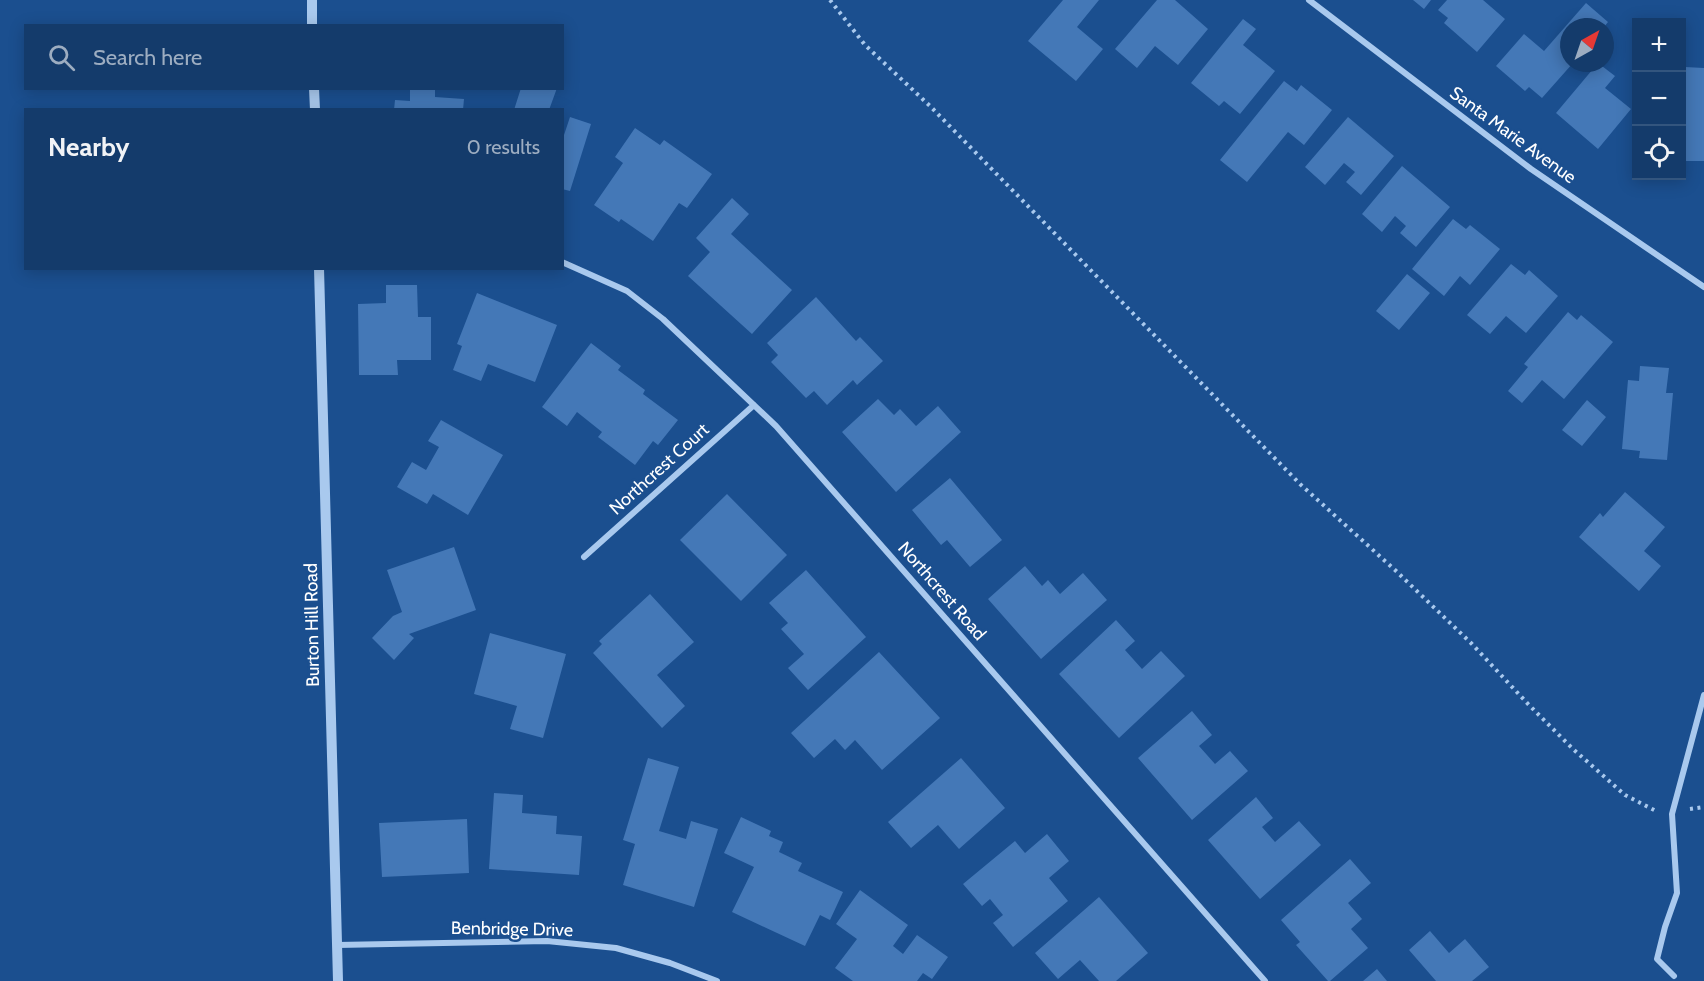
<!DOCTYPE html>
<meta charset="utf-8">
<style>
body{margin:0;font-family:Cabin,sans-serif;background:#1d4271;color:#f1f3f6}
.controls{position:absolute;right:18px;top:18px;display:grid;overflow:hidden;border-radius:0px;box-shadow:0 3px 15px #0003}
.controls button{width:54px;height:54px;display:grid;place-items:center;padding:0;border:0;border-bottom:2px solid #33557e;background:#143b6b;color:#f1f3f6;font:30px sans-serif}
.compass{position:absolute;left:1560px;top:18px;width:54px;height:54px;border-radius:50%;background:#143b6b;box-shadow:0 3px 15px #0003;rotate:40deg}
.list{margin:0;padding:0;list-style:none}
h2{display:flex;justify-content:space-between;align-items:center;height:78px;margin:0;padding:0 24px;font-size:26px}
h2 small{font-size:20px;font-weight:400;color:#9dadc1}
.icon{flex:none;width:33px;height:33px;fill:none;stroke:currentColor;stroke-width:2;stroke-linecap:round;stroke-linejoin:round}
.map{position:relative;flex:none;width:1704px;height:981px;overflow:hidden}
.search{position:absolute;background:#143b6b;box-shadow:0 3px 15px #0003;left:24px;top:24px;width:540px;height:66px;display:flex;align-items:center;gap:15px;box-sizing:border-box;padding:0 21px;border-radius:0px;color:#9dadc1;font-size:22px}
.panel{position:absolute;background:#143b6b;box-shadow:0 3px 15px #0003;left:24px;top:108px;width:540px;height:162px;border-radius:0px}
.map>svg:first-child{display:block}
.building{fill:#4478b7}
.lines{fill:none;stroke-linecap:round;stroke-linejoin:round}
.path{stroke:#a9c9ee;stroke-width:4;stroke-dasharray:3 4.5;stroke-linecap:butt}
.minor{stroke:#a9c9ee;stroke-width:6}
.tertiary{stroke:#a9c9ee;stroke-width:10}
.labels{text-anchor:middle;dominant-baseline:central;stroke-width:5;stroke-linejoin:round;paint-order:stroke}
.street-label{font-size:18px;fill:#fff;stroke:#1b4f8f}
</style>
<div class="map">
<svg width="1704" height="981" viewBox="0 0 1704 981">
<rect width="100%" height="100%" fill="#1b4f8f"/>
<path class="building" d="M1063,0H1099L1077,27L1103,49L1076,81L1028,41Z
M1157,0H1175L1208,29L1178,65L1155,46L1137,68L1115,49Z
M1413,0H1431L1424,9Z
M1447,0H1483L1505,19L1477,52L1444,23L1448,18L1438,10Z
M1586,3L1608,22L1604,27H1569V63H1573L1542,98L1529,87L1525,91L1496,66L1524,34L1544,51Z
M1243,19L1256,29L1243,45L1275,71L1240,114L1224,101L1219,106L1191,83Z
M1598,63L1615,76L1605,88L1631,109L1598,149L1556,113Z
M1685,67L1704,68V161H1682V99H1684Z
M1284,81L1297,91L1301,85L1332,110L1304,145L1288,132L1247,182L1220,160Z
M410,88H435V97L464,99L463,110H394L395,100L410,101Z
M521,88H557L549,110H514Z
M570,117L591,124L570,191L562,189V141Z
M1348,117L1394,156L1361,195L1346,182L1355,172L1344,163L1325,185L1305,167Z
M635,128L660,145L664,140L712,174L687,208L679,203L653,241L621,219L619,222L594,205L623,163L615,157Z
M1402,166L1450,207L1416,247L1400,233L1406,226L1395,216L1382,232L1362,214Z
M732,198L749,214L731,234L792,290L752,334L688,276L710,252L696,238Z
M1453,219L1466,229L1470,225L1500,249L1470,285L1460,276L1444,296L1412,269Z
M1511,264L1525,275L1529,270L1558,296L1526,333L1506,316L1490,334L1467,315Z
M1407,274L1430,293L1399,330L1376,311Z
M386,285H417L418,317H431V360H397L398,375H359L358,304L386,303Z
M477,293L557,325L535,382L488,364L481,381L453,370L462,346L457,344Z
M816,297L856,341L860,337L883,361L857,385L853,380L827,405L814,391L806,398L771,362L778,355L767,343Z
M1568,312L1577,320L1581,315L1613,342L1564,399L1542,380L1522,403L1508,391L1528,367L1524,364Z
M591,343L621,366L618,370L645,390L643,394L678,420L658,445L653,441L635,465L598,437L602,432L577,412L567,426L542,407Z
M1640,366L1669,368L1666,393H1673L1667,460L1639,458L1640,451L1622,449L1628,380L1639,381Z
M878,399L894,415L900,409L916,426L938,406L961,432L896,492L842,432Z
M1587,400L1606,417L1582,446L1562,430Z
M441,420L503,455L468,515L433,494L427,504L397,487L412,462L426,470L439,447L428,441Z
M950,478L1002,540L970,567L947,540L941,545L912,510Z
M1625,492L1665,527L1644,551L1661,566L1639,591L1579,537L1600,513L1603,517Z
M727,494L787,555L741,601L680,540Z
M454,547L476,610L409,634L414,638L394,660L372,638L393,616L402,612L387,570Z
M1025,566L1042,586L1048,580L1060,594L1083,573L1107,600L1041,659L988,599Z
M806,570L866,637L808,690L788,668L804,654L781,629L788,623L769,603Z
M650,594L694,642L657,675L685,706L662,728L593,653L602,644L599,641Z
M1116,620L1135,641L1125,650L1142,669L1161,651L1185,676L1119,738L1059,674Z
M490,633L566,654L543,738L510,729L517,706L474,694Z
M879,652L940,718L882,770L855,740L845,750L835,739L814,758L791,733Z
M1192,711L1212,735L1199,746L1215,764L1230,751L1248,771L1192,820L1138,758Z
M648,758L679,767L659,831L686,839L691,821L718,829L694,907L623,885L635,844L623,840Z
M961,758L1005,808L959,849L938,825L911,848L888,822Z
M494,793L523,795L522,813L557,816L556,834L582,836L579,875L489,869Z
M1256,797L1273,818L1262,827L1275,842L1299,821L1321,845L1260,899L1208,840Z
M741,817L771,831L769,836L783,842L779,852L802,863L798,871L843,892L830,920L820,915L805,946L732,912L754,867L724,853Z
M467,819L469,873L382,877L379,823Z
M1047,834L1069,861L1049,878L1068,901L1013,947L993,923L1003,915L990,899L982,906L963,884L1015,841L1025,853Z
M1350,859L1371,883L1348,903L1362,919L1351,929L1368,948L1330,981H1328L1296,945L1300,942L1281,920Z
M860,890L908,925L893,946L903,954L917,935L948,957L932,979L923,973L917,981H853L835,968L857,939L836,924Z
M1099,897L1148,953L1116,981H1099L1080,960L1058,979L1035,953Z
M1430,931L1449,953L1465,939L1489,967L1472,981H1436L1409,950Z
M1377,969L1387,981H1363Z"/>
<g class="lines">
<path class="path" d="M830,0L865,45L930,106L1300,484L1395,570L1472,644L1528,704L1573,749L1625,795L1656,811
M1690,809L1704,807"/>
<path class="minor" d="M1309,0L1531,169L1704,287
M562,262L627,291L663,319L776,426L1265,981
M584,557L754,405
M337,945L547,941L616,948L670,963L717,981
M1674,976L1657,959L1665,927L1677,893L1672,814L1704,695"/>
<path class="tertiary" d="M312,0V26
M314,88L315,110
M319,268L338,981"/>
</g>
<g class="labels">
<g class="street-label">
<text transform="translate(1513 135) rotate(36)">Santa Marie Avenue</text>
<text transform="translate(659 469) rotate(-42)">Northcrest Court</text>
<text transform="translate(942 591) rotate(49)">Northcrest Road</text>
<text transform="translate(312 625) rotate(-91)">Burton Hill Road</text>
<text transform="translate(512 929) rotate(1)">Benbridge Drive</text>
</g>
</g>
</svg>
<div class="controls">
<button>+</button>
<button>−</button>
<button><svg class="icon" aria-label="locate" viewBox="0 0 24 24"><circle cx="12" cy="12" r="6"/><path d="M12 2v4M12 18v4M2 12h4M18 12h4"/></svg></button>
</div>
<svg class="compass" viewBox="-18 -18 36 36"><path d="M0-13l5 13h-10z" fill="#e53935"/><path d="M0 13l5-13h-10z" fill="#9dadc1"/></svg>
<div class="search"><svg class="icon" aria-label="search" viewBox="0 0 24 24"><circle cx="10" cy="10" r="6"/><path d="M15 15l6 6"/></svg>Search here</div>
<section class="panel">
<h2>Nearby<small>0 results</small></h2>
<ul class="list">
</ul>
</section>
</div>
